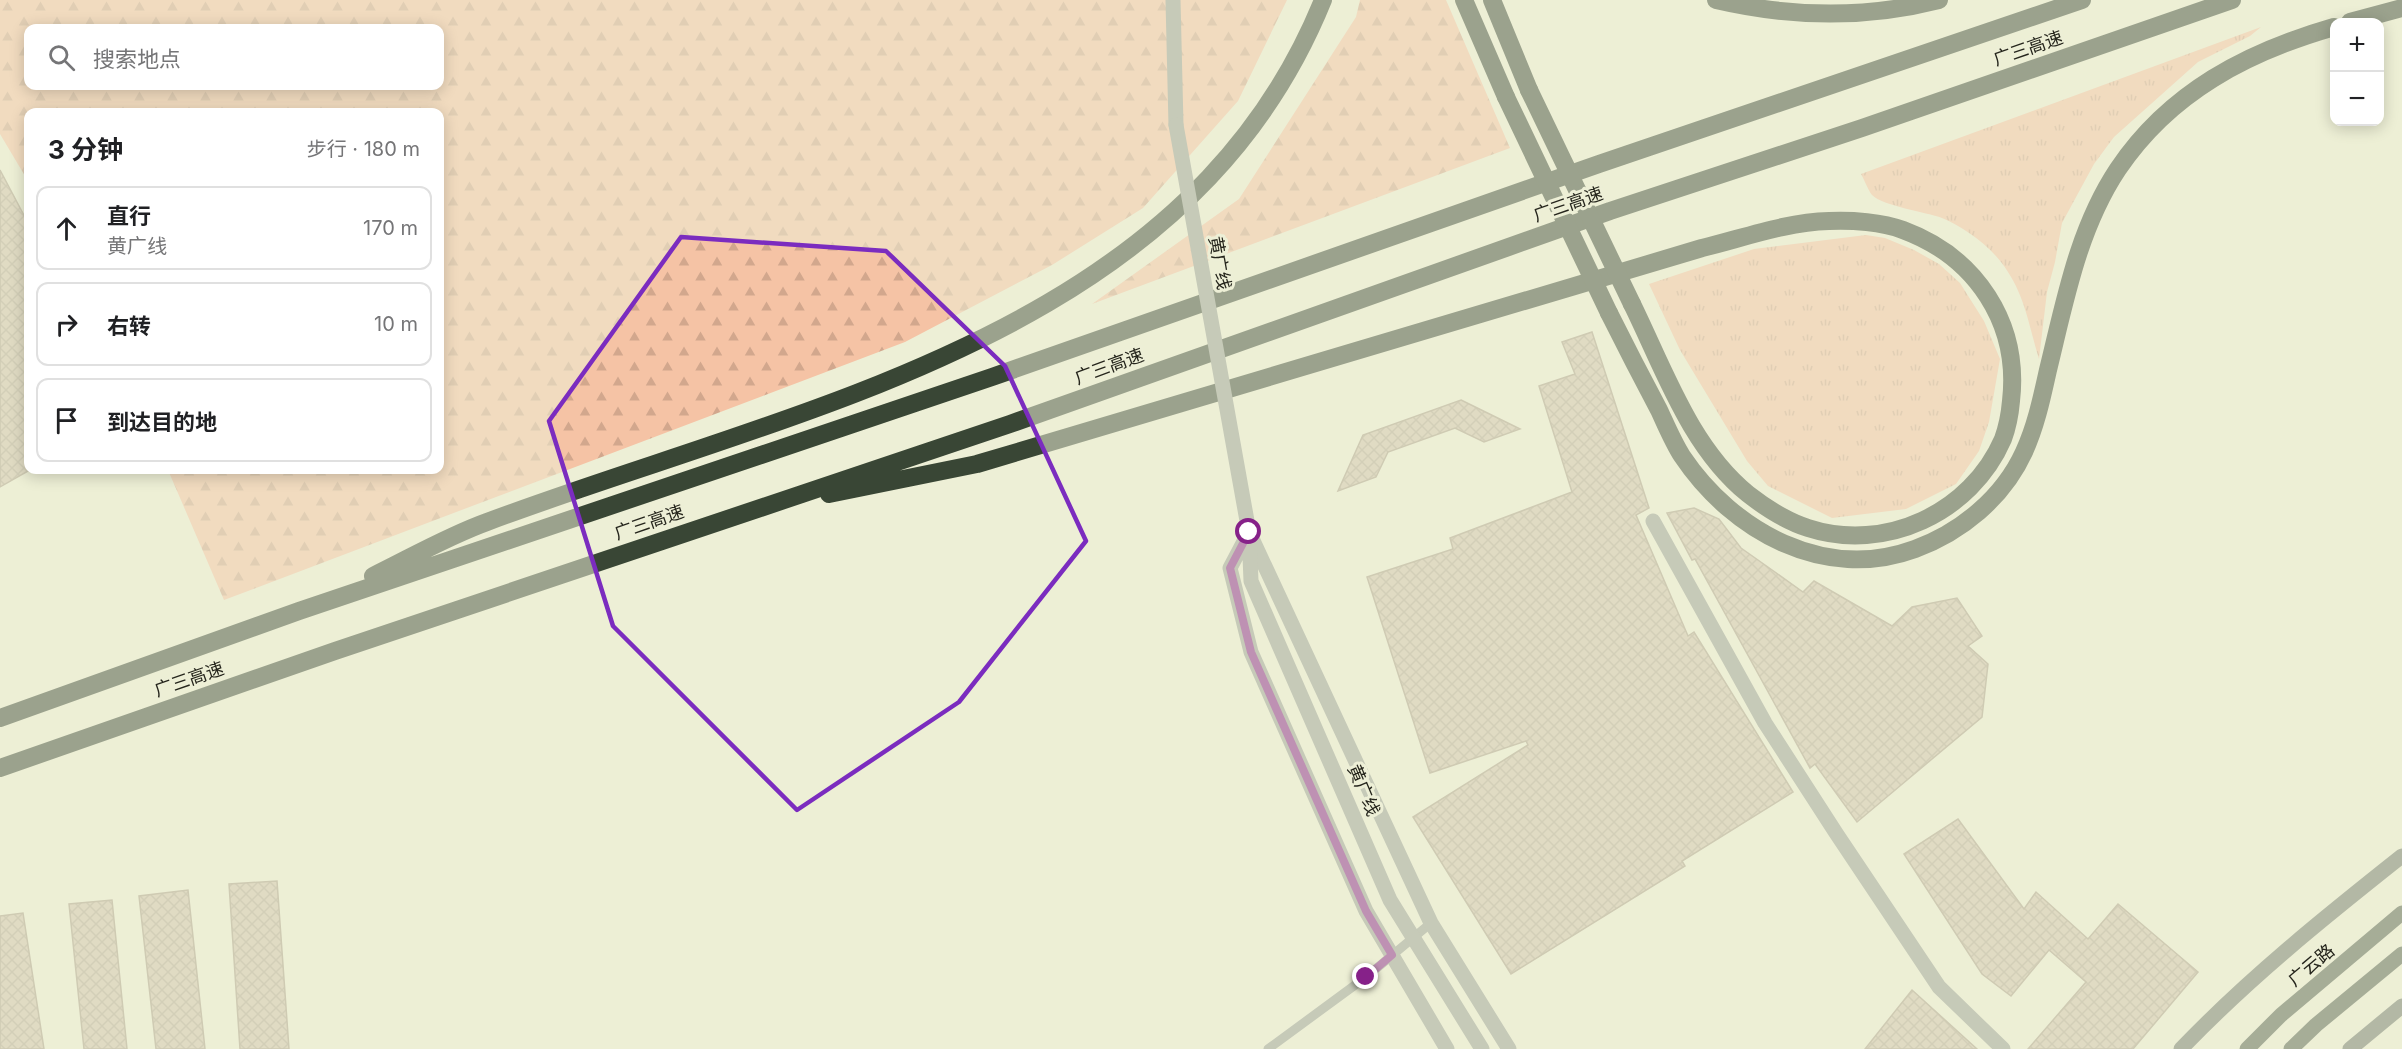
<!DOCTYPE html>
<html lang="zh">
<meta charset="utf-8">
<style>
body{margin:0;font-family:Inter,"Noto Sans SC",sans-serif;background:#f6f6f6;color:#202124}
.controls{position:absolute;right:18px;top:18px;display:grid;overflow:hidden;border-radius:12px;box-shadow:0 3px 15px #0003}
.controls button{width:54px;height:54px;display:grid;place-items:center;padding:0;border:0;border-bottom:2px solid #e0e0e0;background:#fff;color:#202124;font:30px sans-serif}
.stop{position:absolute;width:18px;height:18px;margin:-14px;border:4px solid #862189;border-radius:50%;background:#fff}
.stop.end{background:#862189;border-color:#fff;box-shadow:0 2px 6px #0008}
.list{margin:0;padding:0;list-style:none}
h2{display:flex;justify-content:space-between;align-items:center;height:78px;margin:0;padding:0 24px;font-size:26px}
h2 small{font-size:20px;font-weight:400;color:#757577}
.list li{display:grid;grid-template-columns:39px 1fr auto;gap:18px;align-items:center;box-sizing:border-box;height:84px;margin:0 12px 12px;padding:0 12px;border:2px solid #e0e0e0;border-radius:12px}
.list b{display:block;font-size:22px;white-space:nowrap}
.list p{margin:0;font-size:20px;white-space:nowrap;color:#757577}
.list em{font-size:20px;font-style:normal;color:#757577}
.icon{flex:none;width:33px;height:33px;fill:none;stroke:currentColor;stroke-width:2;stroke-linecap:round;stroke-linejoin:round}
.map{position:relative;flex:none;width:2402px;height:1049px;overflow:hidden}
.search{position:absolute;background:#fff;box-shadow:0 3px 15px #0003;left:24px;top:24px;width:420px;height:66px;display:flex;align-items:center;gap:15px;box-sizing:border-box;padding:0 21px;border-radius:12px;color:#757577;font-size:22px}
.panel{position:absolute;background:#fff;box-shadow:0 3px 15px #0003;left:24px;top:108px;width:420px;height:366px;border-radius:12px}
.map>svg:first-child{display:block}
.grass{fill:url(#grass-tufts)}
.forest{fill:url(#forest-firs);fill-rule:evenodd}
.building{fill:url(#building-cross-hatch);stroke:#ab9f8a;stroke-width:1.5}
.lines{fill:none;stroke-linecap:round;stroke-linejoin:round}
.service{stroke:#979d94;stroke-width:9}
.minor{stroke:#979d94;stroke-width:15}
.tertiary{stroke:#979d94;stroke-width:15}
.secondary{stroke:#6e776b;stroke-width:15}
.primary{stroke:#515d4d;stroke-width:15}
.motorway{stroke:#394635;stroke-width:18}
.minor-bridge{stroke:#979d94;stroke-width:15}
.motorway-bridge{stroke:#394635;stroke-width:18}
.route{stroke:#862189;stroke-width:8}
.marked{fill:none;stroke:#7b2cbf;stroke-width:4.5;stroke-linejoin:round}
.labels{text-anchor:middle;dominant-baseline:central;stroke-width:6;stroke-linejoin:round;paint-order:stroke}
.street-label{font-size:18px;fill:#25251c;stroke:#edefd6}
</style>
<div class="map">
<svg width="2402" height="1049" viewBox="0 0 2402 1049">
<defs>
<pattern id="grass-tufts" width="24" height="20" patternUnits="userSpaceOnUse" patternTransform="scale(1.5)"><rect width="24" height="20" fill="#f5c3a5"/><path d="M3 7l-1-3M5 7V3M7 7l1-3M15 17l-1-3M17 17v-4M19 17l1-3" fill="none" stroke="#d2a78d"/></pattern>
<pattern id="forest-firs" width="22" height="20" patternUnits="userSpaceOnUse" patternTransform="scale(1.5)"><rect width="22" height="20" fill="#f5c3a5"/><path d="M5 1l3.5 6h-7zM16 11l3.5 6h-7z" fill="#d2a78d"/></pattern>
<pattern id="building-cross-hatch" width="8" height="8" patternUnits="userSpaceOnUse" patternTransform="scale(1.5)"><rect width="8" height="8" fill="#d1c4ae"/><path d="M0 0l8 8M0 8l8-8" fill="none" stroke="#b3a895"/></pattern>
</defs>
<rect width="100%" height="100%" fill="#edefd6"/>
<path class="grass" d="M2261,27L2250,36L2198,62L2114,137L2094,164L2062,223L2055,262L2047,292L2039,359C2028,323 2025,293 2001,262C1987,244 1962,226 1942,218C1926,212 1883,206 1872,195C1868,190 1865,181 1861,174Z
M1866,235L1885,238L1914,250L1939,264L1960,283L1984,321L2000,359L1989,422L1979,451L1956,484L1906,509L1832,518L1768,486L1747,461L1680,350L1649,284L1754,249Z"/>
<path class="forest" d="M0,0H1287L1238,101L1143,208L1052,265L905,342L224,600L168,470H440V112H28V181L0,134ZM28,28H440V86H28Z
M1360,0H1446L1510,148L1092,304L1239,199L1356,17Z"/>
<path class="building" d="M0,170L28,223V471L0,487Z
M1592,332L1649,508L1636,515L1688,636L1694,632L1793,792L1682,861L1685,866L1511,974L1413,817L1528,745L1526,741L1430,773L1367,577L1453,549L1450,538L1572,492L1539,386L1575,374L1562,342Z
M1461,400L1520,429L1484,442L1455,428L1388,452L1376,477L1338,491L1363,435Z
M1694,508L1719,519L1741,548L1803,592L1814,581L1892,626L1912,607L1957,598L1982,636L1968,646L1988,664L1982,717L1857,822L1815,764L1810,768L1695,559L1692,560L1667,513Z
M1958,819L2024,909L2036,892L2088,939L2118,904L2198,972L2133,1049H2028L2086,982L2049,950L2011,996L1982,974L1904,854Z
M277,881L289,1049H240L229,884Z
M188,890L205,1049H156L139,896Z
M112,900L127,1049H84L69,904Z
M23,913L44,1049H0V916Z
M1912,990L1977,1049H1865Z"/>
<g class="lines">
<path class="service" d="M1268,1049L1366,977L1431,923"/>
<path class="minor" d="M1173,0L1176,125
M1653,521L1765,723L1836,833L1939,987L2003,1049
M1249,532L1431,923L1509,1049"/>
<path class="tertiary" d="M1447,1049L1366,911L1251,652L1230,568L1249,532L1251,581L1390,900L1482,1049"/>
<path class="secondary" d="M2181,1049C2249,978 2325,917 2402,856
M2350,1049L2402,1006"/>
<path class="primary" d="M2247,1049L2281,1015L2402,913
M2291,1049L2316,1025L2402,954"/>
<path class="motorway" d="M1464,0L1506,97
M1492,0L1529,90
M1716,0C1789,17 1865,19 1939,0
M2350,22L2402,8
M1609,313C1625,345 1642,378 1659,410C1666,425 1673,442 1682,456C1733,532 1825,582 1915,549C1961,532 2003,498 2024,452C2036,426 2042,397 2048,370C2065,301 2078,229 2118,169C2170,92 2247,52 2334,27
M829,494L977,464L1702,248C1743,238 1787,222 1829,221C1852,220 1882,222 1903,230C1976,257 2020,323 2011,401C2010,413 2007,428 2003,439C1971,513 1885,553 1808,528C1786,521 1766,508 1748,494C1690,447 1664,369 1632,304
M373,576C410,558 448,536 487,522C793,407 1186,339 1323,0
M0,718L299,611L992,377L1599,164L2082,0
M0,768L335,651L1010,424L1610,211L1862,128L2232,0"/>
<path class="minor-bridge" d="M1176,125L1249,532"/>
<path class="motorway-bridge" d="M1529,90L1632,304
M1506,97L1609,313"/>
</g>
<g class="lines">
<path class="route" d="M1249,532L1230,568L1251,652L1366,911L1392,955L1366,977"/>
</g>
<path d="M0 0H2402V1049H0ZM681,237L886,251L1005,366L1086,541L959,702L797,810L613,626L549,421Z" fill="#edefd6" fill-opacity=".55" fill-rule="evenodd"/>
<path class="marked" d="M681,237L886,251L1005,366L1086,541L959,702L797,810L613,626L549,421Z"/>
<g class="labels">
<g class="street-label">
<text transform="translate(2028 48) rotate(-19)">广三高速</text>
<text transform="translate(1568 204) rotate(-19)">广三高速</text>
<text transform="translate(1220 263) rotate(80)">黄广线</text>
<text transform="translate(1109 366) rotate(-20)">广三高速</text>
<text transform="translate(649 522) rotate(-19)">广三高速</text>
<text transform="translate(189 679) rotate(-19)">广三高速</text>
<text transform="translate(1364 790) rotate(67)">黄广线</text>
<text transform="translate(2311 965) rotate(-40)">广云路</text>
</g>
</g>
</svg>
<div class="controls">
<button>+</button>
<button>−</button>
</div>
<div class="stop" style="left:1249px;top:532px"></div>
<div class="stop end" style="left:1366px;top:977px"></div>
<div class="search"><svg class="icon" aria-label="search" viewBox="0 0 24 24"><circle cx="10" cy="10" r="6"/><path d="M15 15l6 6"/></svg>搜索地点</div>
<section class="panel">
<h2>3 分钟<small>步行 · 180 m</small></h2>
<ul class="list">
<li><svg class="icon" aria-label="ahead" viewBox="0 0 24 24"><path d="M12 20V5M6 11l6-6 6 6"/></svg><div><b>直行</b><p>黄广线</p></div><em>170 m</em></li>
<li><svg class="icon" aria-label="right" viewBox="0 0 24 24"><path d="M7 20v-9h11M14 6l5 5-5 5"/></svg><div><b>右转</b></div><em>10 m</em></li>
<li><svg class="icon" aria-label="arrive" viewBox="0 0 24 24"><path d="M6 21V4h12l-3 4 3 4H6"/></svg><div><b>到达目的地</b></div></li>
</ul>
</section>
</div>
